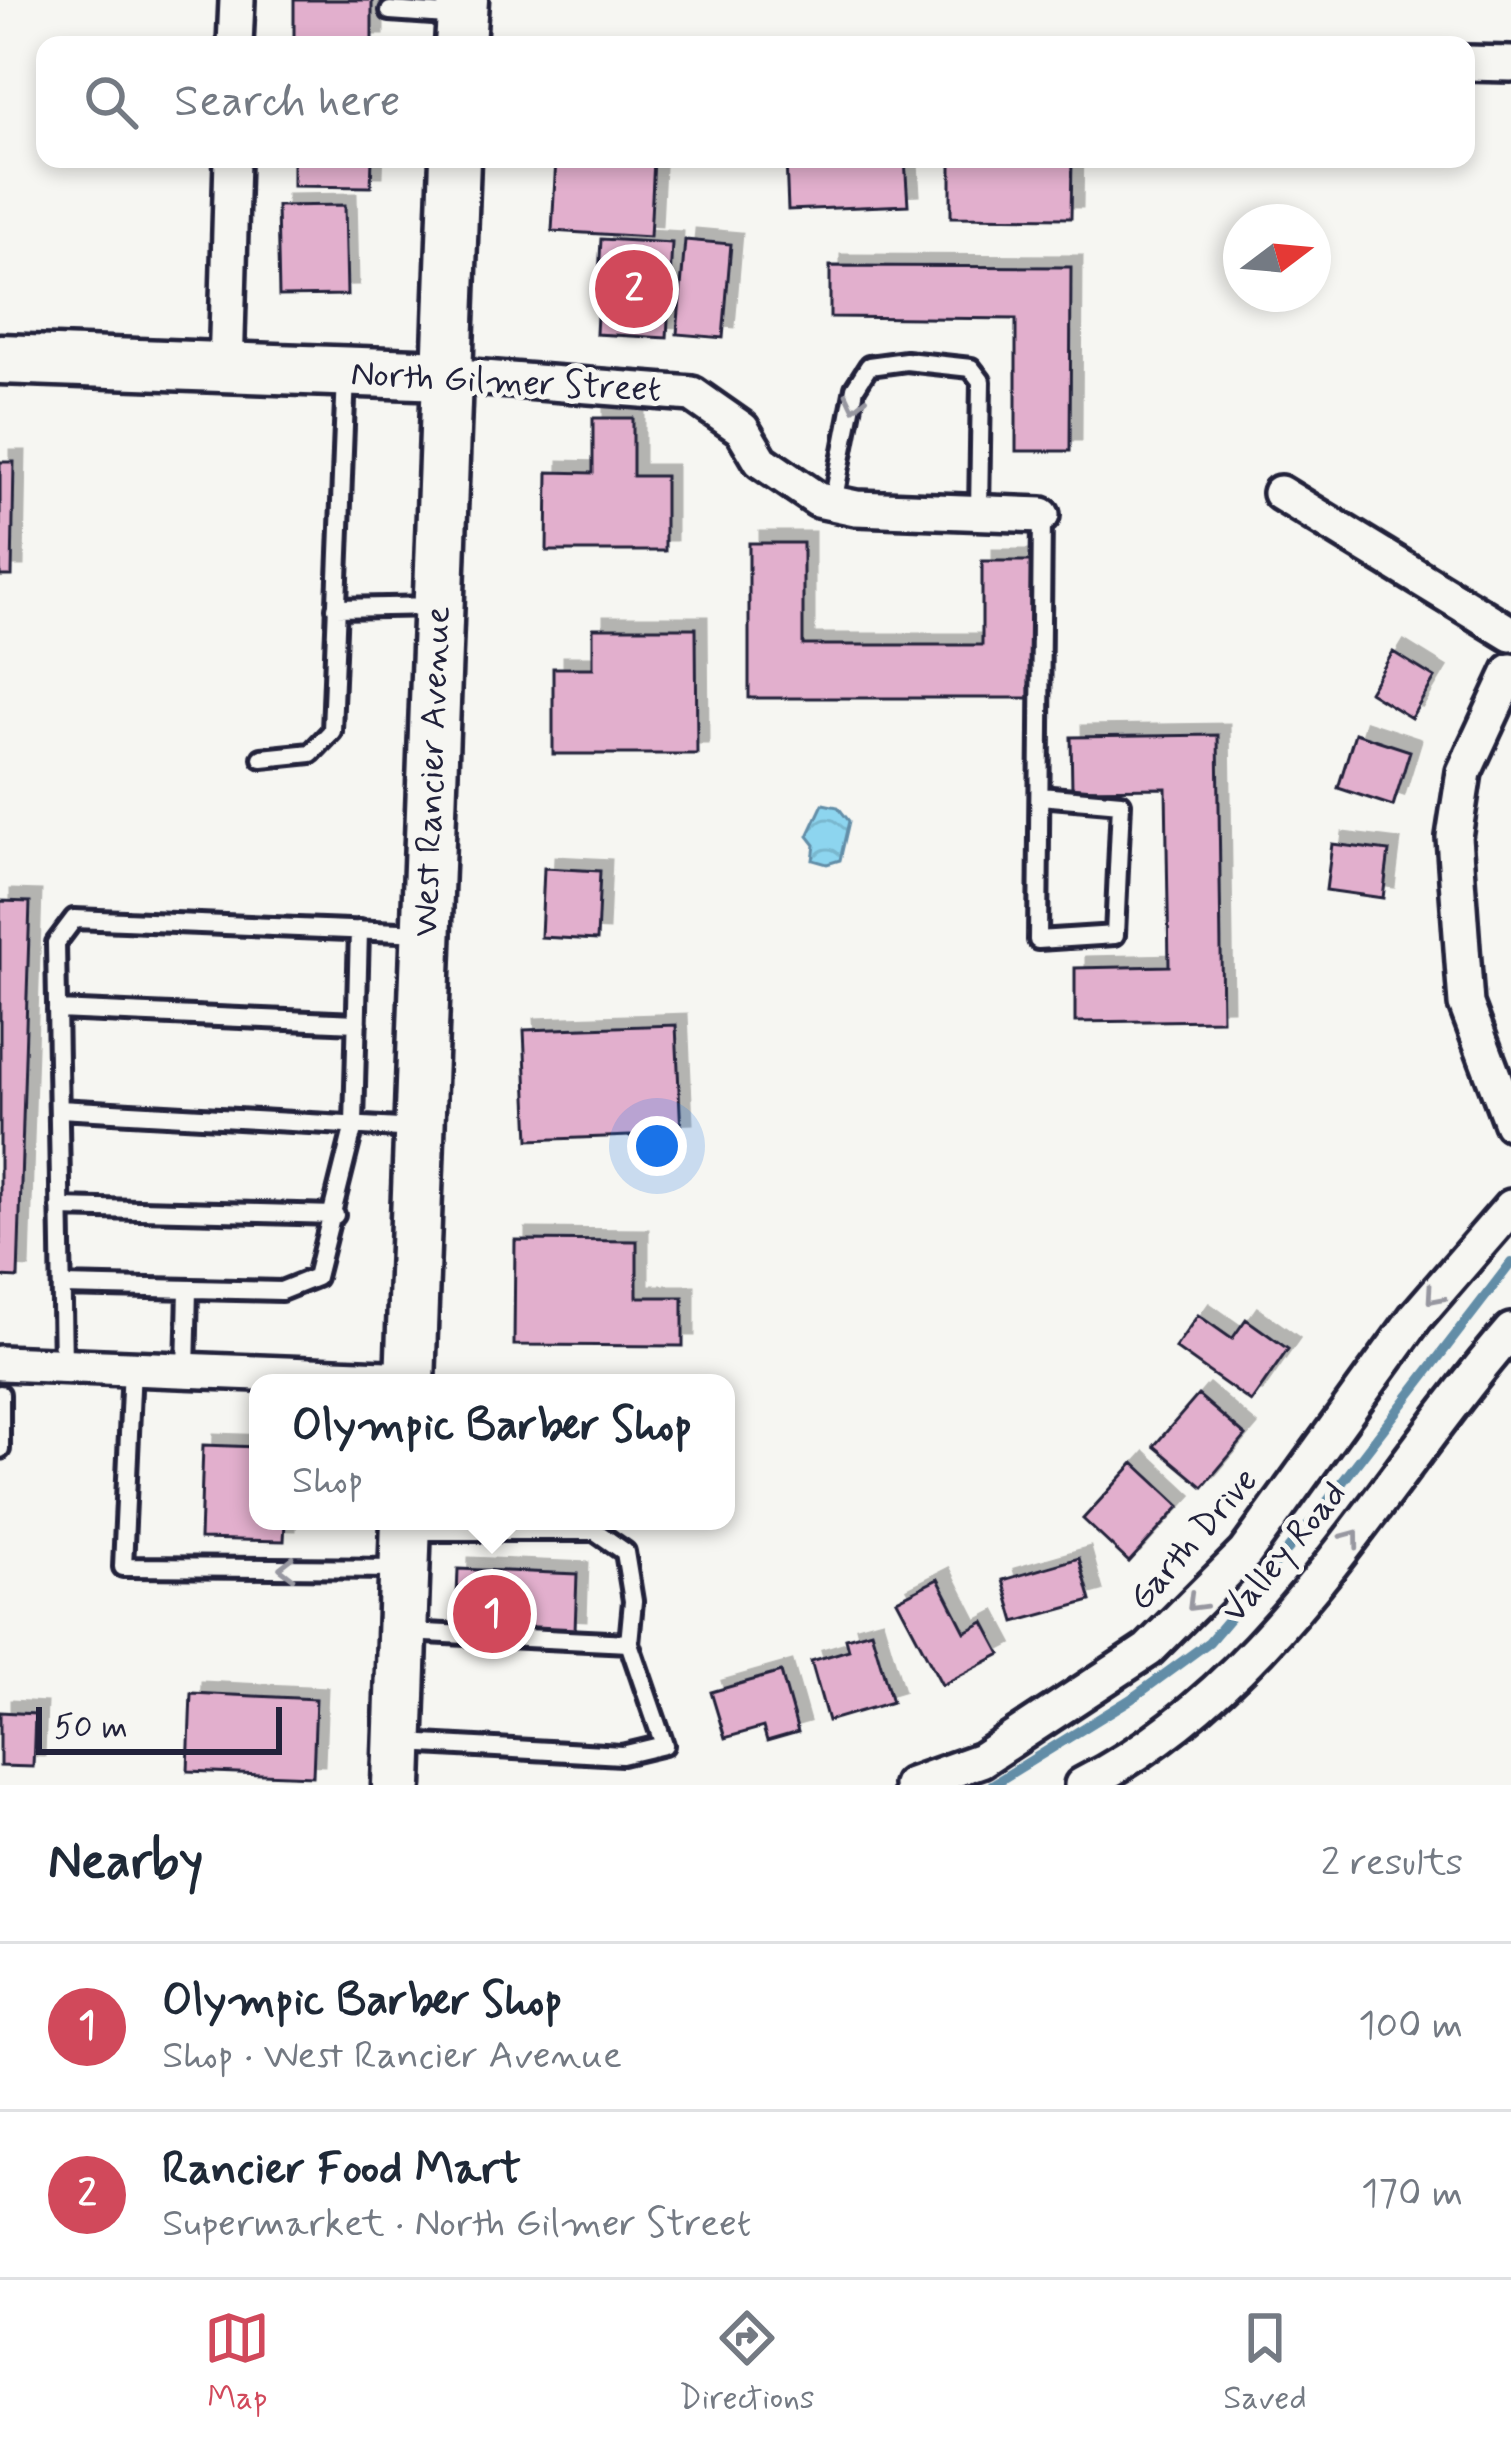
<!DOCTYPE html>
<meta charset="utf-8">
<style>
body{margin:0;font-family:Mynerve,sans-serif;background:#f6f6f7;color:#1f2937}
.compass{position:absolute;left:1223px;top:204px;width:108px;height:108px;border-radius:50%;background:#fff;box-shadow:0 6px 18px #0003;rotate:74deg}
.scale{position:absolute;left:36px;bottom:30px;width:246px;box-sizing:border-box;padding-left:12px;border:6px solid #22223b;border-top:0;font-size:33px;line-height:42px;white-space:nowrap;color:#22223b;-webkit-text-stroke:9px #f6f6f2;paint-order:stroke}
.you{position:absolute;left:657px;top:1146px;width:42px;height:42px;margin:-30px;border:9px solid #fff;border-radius:50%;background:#1a73e8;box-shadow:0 0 0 18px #1a73e833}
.badge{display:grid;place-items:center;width:78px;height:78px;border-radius:50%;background:#d1495b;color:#fff;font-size:39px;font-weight:700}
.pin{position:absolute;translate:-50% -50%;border:6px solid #fff;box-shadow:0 3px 12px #0006}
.popup{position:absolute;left:249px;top:1374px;width:486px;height:156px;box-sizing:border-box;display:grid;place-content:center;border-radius:24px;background:#fff;filter:drop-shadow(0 3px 9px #0005);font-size:39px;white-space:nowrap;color:#747a83}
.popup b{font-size:45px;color:#1f2937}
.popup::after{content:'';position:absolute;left:50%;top:100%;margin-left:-24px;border:24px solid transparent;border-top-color:#fff}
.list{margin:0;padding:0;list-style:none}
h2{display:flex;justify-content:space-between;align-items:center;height:156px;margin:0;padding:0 48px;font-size:51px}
h2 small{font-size:39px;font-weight:400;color:#747a83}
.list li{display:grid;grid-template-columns:78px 1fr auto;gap:36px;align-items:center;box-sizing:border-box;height:168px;padding:0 48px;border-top:3px solid #e0e1e3}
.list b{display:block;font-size:45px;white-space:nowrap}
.list p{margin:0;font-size:39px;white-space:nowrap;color:#747a83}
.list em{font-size:39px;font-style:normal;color:#747a83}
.icon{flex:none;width:66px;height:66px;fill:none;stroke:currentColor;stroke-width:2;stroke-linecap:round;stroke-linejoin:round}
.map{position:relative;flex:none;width:1511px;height:1785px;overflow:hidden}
.search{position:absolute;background:#fff;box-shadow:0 6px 18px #0003;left:36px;right:36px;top:36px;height:132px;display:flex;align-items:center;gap:30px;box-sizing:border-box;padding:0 42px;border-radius:24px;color:#747a83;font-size:45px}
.sheet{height:492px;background:#fff}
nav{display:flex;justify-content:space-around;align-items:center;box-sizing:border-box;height:168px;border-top:3px solid #e0e1e3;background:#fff;font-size:33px;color:#747a83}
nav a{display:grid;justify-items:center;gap:6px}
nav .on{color:#d1495b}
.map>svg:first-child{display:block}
.water{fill:url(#water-waves);stroke:#628da7;stroke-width:3}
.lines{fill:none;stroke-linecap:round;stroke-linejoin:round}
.stream{stroke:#628da7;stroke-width:10}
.building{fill:#e2afcd;stroke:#22223b;stroke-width:3;filter:url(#shadow)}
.lane-casing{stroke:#22223b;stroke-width:26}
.street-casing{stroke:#22223b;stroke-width:42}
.secondary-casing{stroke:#22223b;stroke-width:57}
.lane{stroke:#f6f6f2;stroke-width:16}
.street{stroke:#f6f6f2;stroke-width:33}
.secondary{stroke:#f6f6f2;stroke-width:48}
.oneway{stroke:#9797a0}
.labels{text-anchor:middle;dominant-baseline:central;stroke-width:10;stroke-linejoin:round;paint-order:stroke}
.street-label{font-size:36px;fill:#22223b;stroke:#f6f6f2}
</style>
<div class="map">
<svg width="1511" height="1785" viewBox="0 0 1511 1785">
<defs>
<pattern id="water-waves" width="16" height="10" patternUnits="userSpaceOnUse" patternTransform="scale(3)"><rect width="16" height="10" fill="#8dd5ef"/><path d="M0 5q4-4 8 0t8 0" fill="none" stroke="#79b7ce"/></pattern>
<filter id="shadow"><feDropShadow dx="11" dy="-11" stdDeviation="0" flood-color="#0004"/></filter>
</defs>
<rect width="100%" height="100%" fill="#f6f6f2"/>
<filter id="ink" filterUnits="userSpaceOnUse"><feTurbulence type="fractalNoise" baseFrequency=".00833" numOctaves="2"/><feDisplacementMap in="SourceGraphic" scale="24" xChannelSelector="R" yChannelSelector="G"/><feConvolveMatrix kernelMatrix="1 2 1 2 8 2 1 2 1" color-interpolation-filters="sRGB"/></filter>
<g filter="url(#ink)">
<path class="water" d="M823,804L838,807L849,821L840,860L827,864L813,860L815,845L808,836Z"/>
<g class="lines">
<path class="stream" d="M992,1785L1131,1699L1209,1642L1317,1515L1511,1263"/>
</g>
<path class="building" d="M294,0H372V45H294Z
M293,159H372L371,187L293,186Z
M556,159H654L650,237L552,231Z
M786,159H905L908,205L788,210Z
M951,159H1072L1071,218L951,217Z
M345,205L347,295L279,296L277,206Z
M601,239L672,243L667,338L596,334Z
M685,240L731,244L723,338L677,334Z
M830,266L1071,267L1070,451H1016V319L830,317Z
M593,418H633V476H665V551H547L548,472L593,473Z
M0,462H14L12,576H0Z
M749,543H803V645H982V561H1033V698H749Z
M593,628H696L697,754H553V668H593Z
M1393,652L1435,678L1411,718L1369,692Z
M1355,733L1410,751L1393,806L1338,788Z
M1218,735L1222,1020L1075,1022V968L1169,966L1166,788L1072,789L1071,737Z
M1332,844L1389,851L1383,898L1326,890Z
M544,868L600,871L597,940L541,937Z
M0,901L30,902L18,1278L0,1277Z
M676,1025L681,1134L529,1140L524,1030Z
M515,1240L637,1241V1297H683V1346L514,1345Z
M1198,1315L1232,1339L1246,1319L1288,1349L1251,1402L1175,1348Z
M1198,1395L1246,1436L1203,1487L1154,1446Z
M203,1445L258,1447V1521H285L284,1541L200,1539Z
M1134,1463L1180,1506L1129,1562L1083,1519Z
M1079,1558L1091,1601L1015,1622L1003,1580Z
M458,1569L577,1574L575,1631L456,1625Z
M938,1579L965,1632L984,1622L1001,1654L942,1685L897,1600Z
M871,1631L892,1702L828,1721L811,1661L849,1650L846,1638Z
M781,1672L798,1732L767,1741L763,1727L725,1738L711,1692Z
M191,1693L316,1699L313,1776L188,1771Z
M0,1712L35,1714L33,1767L0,1766Z"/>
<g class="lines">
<g class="lane-casing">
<path id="lane" d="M390,11L461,16
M833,503L855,388L869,366L906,361L971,368L981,381L979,513
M336,608L437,606
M262,758L311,753L332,731L346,375
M1040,796L1121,803L1115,935L1038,940L1042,515
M57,1010L357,1023
M59,1109L418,1129
M60,1208L335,1215
M62,1286L281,1291L316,1277L354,1125L359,930
M63,1365L56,943L74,919L425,933
M132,1367L123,1567L403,1569
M186,1370L188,1289
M0,1394V1449
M407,1531H595L625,1552L633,1601L629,1643
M405,1632L629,1643L664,1745L622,1755L405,1743"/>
</g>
<g class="street-casing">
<path id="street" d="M235,45L237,0
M1466,63L1511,64
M226,372L232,159
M446,375L692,394L742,429L761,461L818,500L856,508L1042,515
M1280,493L1511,634
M1511,671L1464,772L1454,837L1466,1004L1511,1123
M0,1363L411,1379
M911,1785L981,1760L1148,1650L1245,1553L1415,1318L1511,1207
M1082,1785C1275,1688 1375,1488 1511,1331"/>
</g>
<g class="secondary-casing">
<g id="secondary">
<path d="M460,45L463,0"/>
<path d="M0,359L446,375"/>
<path id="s1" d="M410,1383L455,159"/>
<path d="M397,1785L406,1521"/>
</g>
</g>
<use href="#lane" class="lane"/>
<use href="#street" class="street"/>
<use href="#secondary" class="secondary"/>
</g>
<defs><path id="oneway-chevron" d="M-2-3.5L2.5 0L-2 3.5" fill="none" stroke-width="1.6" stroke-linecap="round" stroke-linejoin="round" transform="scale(3)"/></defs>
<g class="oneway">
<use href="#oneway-chevron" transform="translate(855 402) rotate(103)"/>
<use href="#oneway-chevron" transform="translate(1434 1296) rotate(131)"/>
<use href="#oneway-chevron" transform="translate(1352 1538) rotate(-53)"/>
<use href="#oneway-chevron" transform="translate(287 1568) rotate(-180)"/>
<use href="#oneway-chevron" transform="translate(1195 1603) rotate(135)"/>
</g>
</g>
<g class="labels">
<g class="street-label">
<text transform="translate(506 383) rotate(3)">North Gilmer Street</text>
<text stroke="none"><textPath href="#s1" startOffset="612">West Rancier Avenue</textPath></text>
<text transform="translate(1194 1540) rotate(-49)">Garth Drive</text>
<text transform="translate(1285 1553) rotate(-50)">Valley Road</text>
</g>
</g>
</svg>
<svg class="compass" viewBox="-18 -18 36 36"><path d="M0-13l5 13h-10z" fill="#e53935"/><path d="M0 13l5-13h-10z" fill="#747a83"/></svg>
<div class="scale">50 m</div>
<div class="you"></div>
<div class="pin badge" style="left:492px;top:1614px">1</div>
<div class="popup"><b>Olympic Barber Shop</b>Shop</div>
<div class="pin badge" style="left:634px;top:289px">2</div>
<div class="search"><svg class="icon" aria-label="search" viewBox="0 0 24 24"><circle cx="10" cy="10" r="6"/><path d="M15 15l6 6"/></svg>Search here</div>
</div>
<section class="sheet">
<h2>Nearby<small>2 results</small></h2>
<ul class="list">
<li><span class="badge">1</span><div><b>Olympic Barber Shop</b><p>Shop · West Rancier Avenue</p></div><em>100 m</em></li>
<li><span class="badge">2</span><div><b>Rancier Food Mart</b><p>Supermarket · North Gilmer Street</p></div><em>170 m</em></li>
</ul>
</section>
<nav>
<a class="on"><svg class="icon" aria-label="map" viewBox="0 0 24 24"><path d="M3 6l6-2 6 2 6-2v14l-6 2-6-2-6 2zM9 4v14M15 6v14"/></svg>Map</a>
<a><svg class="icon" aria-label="directions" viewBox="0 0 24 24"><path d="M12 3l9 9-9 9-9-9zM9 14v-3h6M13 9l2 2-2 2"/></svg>Directions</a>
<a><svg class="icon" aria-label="saved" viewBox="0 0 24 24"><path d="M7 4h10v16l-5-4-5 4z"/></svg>Saved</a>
</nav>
